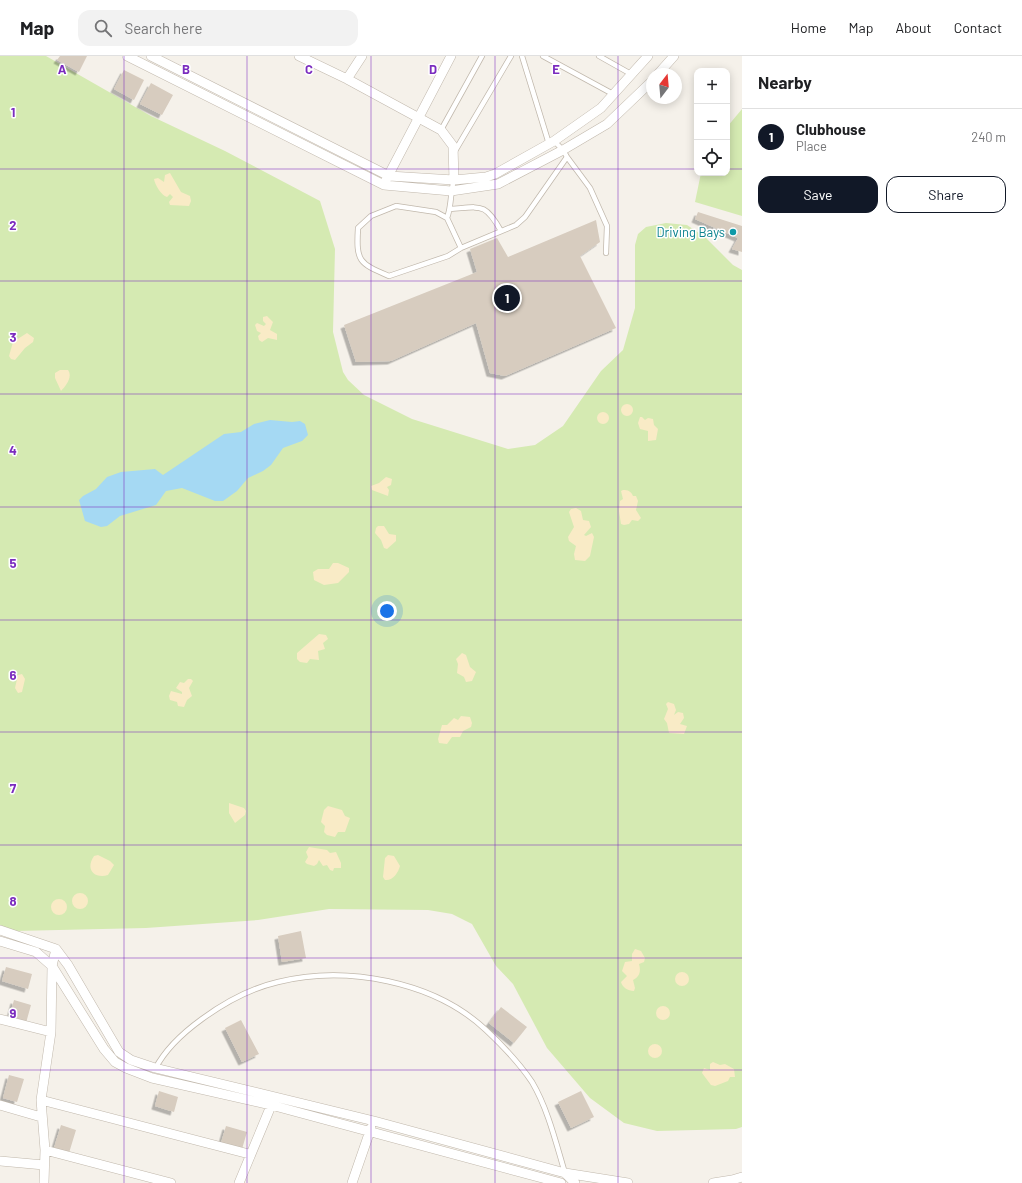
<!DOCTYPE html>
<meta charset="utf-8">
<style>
body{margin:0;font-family:Barlow,sans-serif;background:#f2f2f2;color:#202124}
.controls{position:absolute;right:12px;top:12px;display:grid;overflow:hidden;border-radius:8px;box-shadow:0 2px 10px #0003}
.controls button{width:36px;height:36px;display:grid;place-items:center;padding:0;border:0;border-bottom:1px solid #e0e0e0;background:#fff;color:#202124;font:20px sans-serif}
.compass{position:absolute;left:646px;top:12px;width:36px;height:36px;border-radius:50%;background:#fff;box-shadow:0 2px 10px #0003;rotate:16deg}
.you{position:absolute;left:387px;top:555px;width:14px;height:14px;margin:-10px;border:3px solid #fff;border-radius:50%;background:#1a73e8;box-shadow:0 0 0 6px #1a73e833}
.badge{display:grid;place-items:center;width:26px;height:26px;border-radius:50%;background:#111827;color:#fff;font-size:13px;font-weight:700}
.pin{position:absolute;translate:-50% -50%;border:2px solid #fff;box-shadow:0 1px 4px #0006}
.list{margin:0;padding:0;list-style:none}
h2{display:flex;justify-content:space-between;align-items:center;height:52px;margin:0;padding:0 16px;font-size:17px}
h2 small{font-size:13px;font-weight:400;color:#757577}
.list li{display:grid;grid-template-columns:26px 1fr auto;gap:12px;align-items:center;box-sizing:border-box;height:56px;padding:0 16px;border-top:1px solid #e0e0e0}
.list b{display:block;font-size:15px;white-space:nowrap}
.list p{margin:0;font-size:13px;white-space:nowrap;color:#757577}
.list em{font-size:13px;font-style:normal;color:#757577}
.actions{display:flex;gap:8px;padding:12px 16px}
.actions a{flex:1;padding:9px 0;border:1px solid #111827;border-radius:12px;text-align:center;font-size:14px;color:#111827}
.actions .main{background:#111827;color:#fff}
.icon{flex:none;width:22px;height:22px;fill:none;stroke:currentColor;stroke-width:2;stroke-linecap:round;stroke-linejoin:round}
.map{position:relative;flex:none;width:742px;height:1127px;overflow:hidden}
header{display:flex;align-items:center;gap:24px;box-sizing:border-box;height:56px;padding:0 20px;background:#fff;border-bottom:1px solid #e0e0e0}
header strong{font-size:19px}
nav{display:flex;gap:22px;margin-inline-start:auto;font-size:14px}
.search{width:280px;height:36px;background:#f2f2f2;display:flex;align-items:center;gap:10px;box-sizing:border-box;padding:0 14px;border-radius:12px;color:#757577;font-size:15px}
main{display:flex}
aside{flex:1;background:#fff}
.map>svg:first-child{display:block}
.green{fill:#d5eab2}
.sand{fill:#f9ebc6}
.water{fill:#a5d9f3}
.building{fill:#d7ccbf;filter:url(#shadow)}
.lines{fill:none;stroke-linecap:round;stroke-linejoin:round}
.service-casing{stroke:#c1b8ac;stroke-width:6}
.minor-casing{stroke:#c1b8ac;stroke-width:10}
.service{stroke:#fff;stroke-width:4.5}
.minor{stroke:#fff;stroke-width:9}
.grid{fill:none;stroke:#7b2cbf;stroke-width:1;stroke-opacity:0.55}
.culture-dot{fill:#0f9aa8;stroke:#fff;stroke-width:1.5}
.labels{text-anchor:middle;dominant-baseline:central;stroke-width:3;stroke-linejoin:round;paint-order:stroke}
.culture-label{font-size:13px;fill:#0d838f;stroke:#fff;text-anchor:end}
.grid-label{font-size:13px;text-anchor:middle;font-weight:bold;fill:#7b2cbf;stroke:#fff;stroke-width:3;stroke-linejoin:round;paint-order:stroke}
</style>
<header>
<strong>Map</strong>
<div class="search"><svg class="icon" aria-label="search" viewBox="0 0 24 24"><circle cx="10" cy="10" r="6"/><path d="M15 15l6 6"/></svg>Search here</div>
<nav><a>Home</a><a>Map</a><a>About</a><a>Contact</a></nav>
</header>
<main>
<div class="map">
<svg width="742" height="1127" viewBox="0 0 742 1127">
<defs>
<filter id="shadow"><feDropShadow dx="-3.5" dy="3.5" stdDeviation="0" flood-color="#0004"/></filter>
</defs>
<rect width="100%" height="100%" fill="#f5f1ea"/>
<path class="green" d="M0,0H46L151,60L225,95L320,145L335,193L333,276L343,316L348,324L364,339L412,363L508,393L535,389L563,370L601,315L623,294L635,252V189L638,178L646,171L666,167L687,169L705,181L733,209L742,214V1071L736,1073L657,1075L624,1067L590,1042L547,992L513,928L496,910L472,868L452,858L428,854L329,853L258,864L146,872L15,875L0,870Z
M742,53V160L695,146L701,117H727V71Z"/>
<path class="sand" d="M170,117L181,136L190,140L191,145L189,150L170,149L169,146L173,141L170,138L167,141C161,139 155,129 154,123L158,122L164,126L165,119Z
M267,260L273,266L270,274L277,278V284L268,282L262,286L259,284L258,280L261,277L257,275L255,269L257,267L264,270L266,268L263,265V261Z
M27,277L34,282L33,286L25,292L15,304L11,303L9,300L13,286Z
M60,314H68C73,321 66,330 61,335L55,322V317Z
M621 354a6 6 0 1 1 12 0a6 6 0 1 1-12 0Z
M597 362a6 6 0 1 1 12 0a6 6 0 1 1-12 0Z
M640,361H642L645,364L648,362L653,363L654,369L658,373L656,384L648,385V375L640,373L638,367Z
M386,421L392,423L391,429L387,431L389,434L388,440L372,434L371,430L379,427Z
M623,434C628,434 631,435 633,440H636L638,445L636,454L641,462L638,465L632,464L629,468L624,469L621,468L619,455L620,445L623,443L621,435Z
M576,452L581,455L583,464L589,465L591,471L584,479L586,480L592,477L594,481L590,500L585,505L575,504L574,498L576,490L569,485L568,481L574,471L569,456L571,453Z
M378,470H384L389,478L396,479V485L387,493L384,492L381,484L375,477L376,472Z
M333,507H338L349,512V516L338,527L324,529L314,524L313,516L318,513H329Z
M319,578L326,579L328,583L323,587L325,593L318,595L319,604L310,603L307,607L300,606L297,603V597Z
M462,597L466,599L470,611L476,616L472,625L466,626L464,621L457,617L458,608L456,603Z
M22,618L25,623L22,636L18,637L15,632L18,619Z
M188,623H191L193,625L189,632L192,640L187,644L184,651L178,650L177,646L170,644L169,640L171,635L182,638V636L176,632L180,626L184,627Z
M668,646L674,648L676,654L674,659L678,656L683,657L684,662L680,668L687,670L684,678L669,677L667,667L664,663L668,653L666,648Z
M461,660L470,661L472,667L471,671L463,675L460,681H452L447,688L439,687L438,683L442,669H447L454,662L458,664Z
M229,747L244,752L246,755L245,759L235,767L229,757Z
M328,750L342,754L345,760L350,762L345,776H338L335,781L327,779L324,776L325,770L321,766L324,754Z
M309,791L327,794L330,797L336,796L341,807V812H334L333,815L330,814L327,809L323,810L319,804L317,808L314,810L307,808L305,806L308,801L306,796Z
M98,799L110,805L114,809L108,819C94,823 85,813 94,800Z
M388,799L394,800L400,810C398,817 393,825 385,824L383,821L385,802Z
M72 845a8 8 0 1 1 16 0a8 8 0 1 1-16 0Z
M51 851a8 8 0 1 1 16 0a8 8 0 1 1-16 0Z
M635,893L641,895L645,902L644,906L639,908C641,915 640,920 633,924L635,932L634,935C628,935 622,931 621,926L627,920L622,915L625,906L632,905V898Z
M675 923a7 7 0 1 1 14 0a7 7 0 1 1-14 0Z
M656 957a7 7 0 1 1 14 0a7 7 0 1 1-14 0Z
M648 995a7 7 0 1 1 14 0a7 7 0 1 1-14 0Z
M713,1006L720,1009L725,1008L734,1013L735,1021H730L728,1025L715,1030L711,1029L702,1017L704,1012L710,1014V1008Z"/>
<path class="water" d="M270,364L292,366L300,365L305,368L308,379L302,385L283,392L271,409L263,415L248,422L237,435L223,445H215L182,432L166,435L156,449L120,460L107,470L101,471L85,465L79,444L83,440L96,433L107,421L121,416L155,413L163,419L224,378L241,376L254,368Z"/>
<path class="building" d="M60,0H87L79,16L57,4Z
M124,14L144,24L134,44L114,33Z
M151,27L173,39L162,59L140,48Z
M698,156L742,170V196L732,193L738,182L695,163Z
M596,164L600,186L580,200L616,272L505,320L490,317L476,267L391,305L356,306L344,269L477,216L470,193L497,182L508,201Z
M301,875L306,902L282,906L278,880Z
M6,911L32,918L28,933L2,925Z
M14,944L31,949L26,967L9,962Z
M501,951L527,971L514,987L489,967Z
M241,964L259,998L242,1006L225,972Z
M9,1019L24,1023L17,1046L3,1042Z
M159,1035L178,1041L174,1056L155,1050Z
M581,1035L594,1061L571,1072L558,1046Z
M61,1069L76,1074L69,1097L54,1092Z
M226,1070L247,1076L242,1093L221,1087Z"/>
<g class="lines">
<g class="service-casing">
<path id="service" d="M522,0L549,88
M543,0L613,38
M599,0L631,18
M441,74L482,0
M455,95L511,0
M567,101L590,132L607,170L606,197
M450,153C481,151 485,146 501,175
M447,162C452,149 450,136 454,124
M461,192L447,162L436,156L396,150L371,160L358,172C356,206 359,207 389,220L448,200L461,192L516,169L525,161L567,101L563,94L554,85
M155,1013C166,992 184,976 202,963C224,947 252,932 278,926C346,909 434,925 486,974C502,989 520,1008 532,1026C548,1053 556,1087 565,1117"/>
</g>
<g class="minor-casing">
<path id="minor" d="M127,0L384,129L451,135L498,128L563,94L607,68L652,25
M151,0L389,120L454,124L486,121L495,118L554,85L601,52L648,0
M299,0L347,23L441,74L453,90L454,124
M658,18L674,0
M347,23L362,0
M386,124L451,0
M0,874L56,893L68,909L119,996L131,1004L155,1012L374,1065L565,1117L628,1127
M0,885L36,896L52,910L104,993L115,1006L126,1012L152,1022L271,1049L561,1127
M0,963L51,976
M41,1044L249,1098
M0,1049L41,1061
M45,1094L171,1127
M0,1105L44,1109
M565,1117L575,1127
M44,1127L45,1094L41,1044L51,976L52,910L56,893
M239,1127L273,1045
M352,1127L371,1072
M713,1127L732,1124L742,1121"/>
</g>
<use href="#service" class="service"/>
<use href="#minor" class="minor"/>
</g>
<path class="grid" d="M124,0V1127M247,0V1127M371,0V1127M495,0V1127M618,0V1127M0,113H697M727,113H742M0,225H742M0,338H742M0,451H742M0,564H742M0,676H742M0,789H742M0,902H742M0,1014H742"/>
<circle class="culture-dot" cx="733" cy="176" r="4"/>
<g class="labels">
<g class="culture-label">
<text x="725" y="176">Driving Bays</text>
</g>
</g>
<g class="grid-label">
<text x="62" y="18">A</text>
<text x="186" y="18">B</text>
<text x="309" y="18">C</text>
<text x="433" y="18">D</text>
<text x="556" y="18">E</text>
<text x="13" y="61">1</text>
<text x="13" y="174">2</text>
<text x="13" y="286">3</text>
<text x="13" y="399">4</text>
<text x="13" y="512">5</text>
<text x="13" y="624">6</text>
<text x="13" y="737">7</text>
<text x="13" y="850">8</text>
<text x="13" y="962">9</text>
</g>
</svg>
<div class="controls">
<button>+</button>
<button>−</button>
<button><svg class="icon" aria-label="locate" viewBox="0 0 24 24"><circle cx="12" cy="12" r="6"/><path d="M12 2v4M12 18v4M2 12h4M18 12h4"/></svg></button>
</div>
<svg class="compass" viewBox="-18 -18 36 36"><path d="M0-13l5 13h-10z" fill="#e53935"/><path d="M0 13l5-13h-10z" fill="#757577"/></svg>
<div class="you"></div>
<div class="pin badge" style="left:507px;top:242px">1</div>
</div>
<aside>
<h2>Nearby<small></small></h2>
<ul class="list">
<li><span class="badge">1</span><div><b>Clubhouse</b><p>Place</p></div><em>240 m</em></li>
</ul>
<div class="actions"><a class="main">Save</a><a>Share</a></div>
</aside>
</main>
